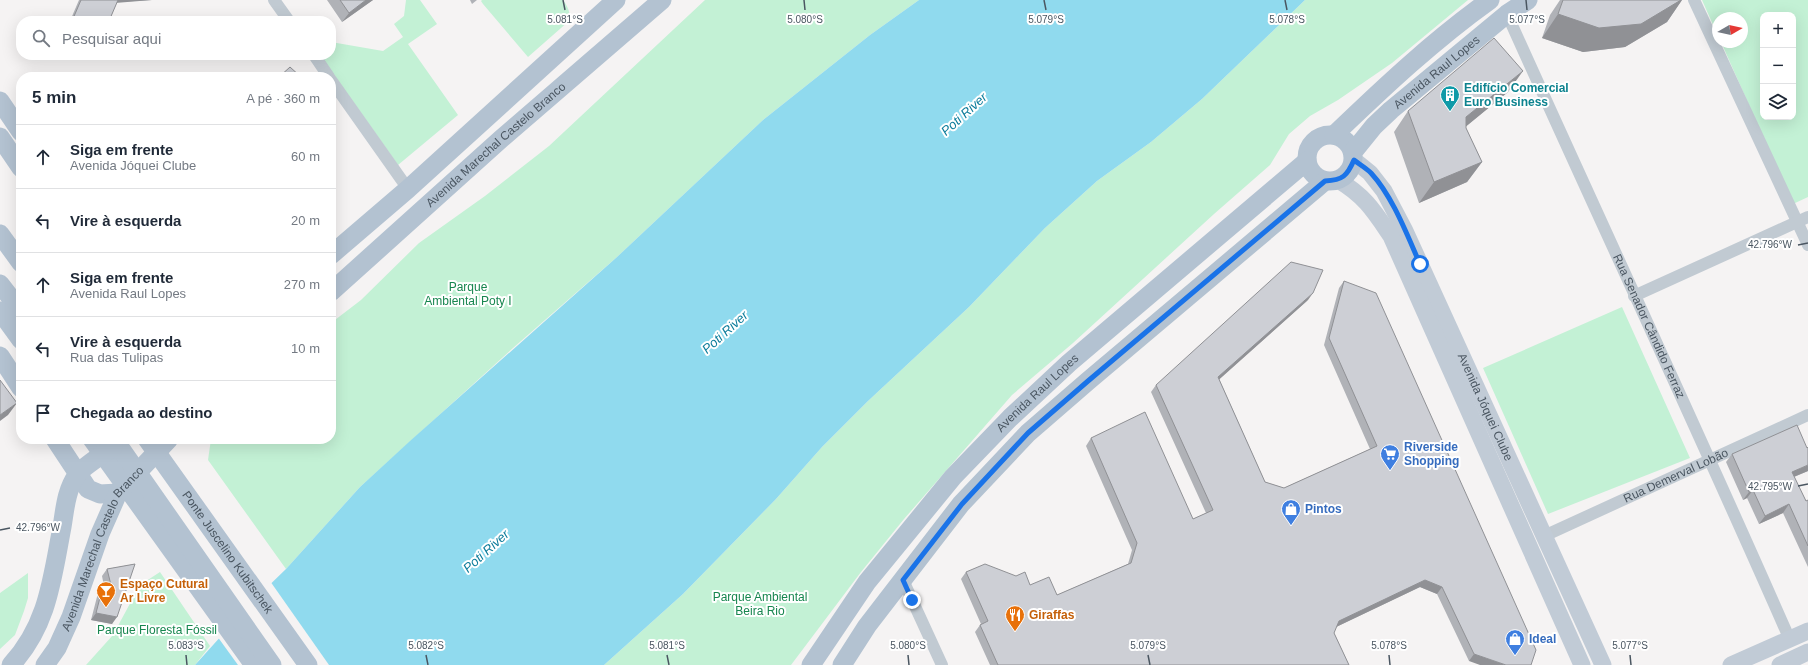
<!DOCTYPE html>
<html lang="pt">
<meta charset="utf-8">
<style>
body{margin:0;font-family:Arial,sans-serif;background:#f2f2f3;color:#1f2937}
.controls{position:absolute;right:12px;top:12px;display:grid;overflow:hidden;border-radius:8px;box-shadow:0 4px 16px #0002}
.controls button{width:36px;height:36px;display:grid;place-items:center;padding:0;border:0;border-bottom:1px solid #e0e1e3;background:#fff;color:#1f2937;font:20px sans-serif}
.compass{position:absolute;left:1712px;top:12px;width:36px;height:36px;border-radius:50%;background:#fff;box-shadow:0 4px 16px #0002;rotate:81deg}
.stop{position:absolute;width:12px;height:12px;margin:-9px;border:3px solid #1a73e8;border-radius:50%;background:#fff}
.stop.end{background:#1a73e8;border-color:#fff;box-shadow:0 1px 4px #0008}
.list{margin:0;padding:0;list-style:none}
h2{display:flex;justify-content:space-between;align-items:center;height:52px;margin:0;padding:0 16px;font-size:17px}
h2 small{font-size:13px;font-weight:400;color:#747a83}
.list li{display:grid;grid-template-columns:26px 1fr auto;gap:12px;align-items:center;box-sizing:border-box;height:64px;padding:0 16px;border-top:1px solid #e0e1e3}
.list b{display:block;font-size:15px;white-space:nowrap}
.list p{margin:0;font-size:13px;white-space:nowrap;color:#747a83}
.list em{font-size:13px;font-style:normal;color:#747a83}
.icon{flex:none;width:22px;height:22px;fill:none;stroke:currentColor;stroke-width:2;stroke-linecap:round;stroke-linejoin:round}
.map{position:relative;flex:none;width:1808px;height:665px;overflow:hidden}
.search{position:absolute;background:#fff;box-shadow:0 4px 16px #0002;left:16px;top:16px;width:320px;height:44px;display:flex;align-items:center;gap:10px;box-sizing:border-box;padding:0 14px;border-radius:16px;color:#747a83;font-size:15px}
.panel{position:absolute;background:#fff;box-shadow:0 4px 16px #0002;left:16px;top:72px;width:320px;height:372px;border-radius:16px}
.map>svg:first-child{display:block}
.green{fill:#c3f1d5;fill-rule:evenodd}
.water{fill:#90daee}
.pier{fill:#f5f3f3}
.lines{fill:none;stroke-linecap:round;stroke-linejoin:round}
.minor{stroke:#c1cad2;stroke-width:12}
.secondary{stroke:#c1cbd6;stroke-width:17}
.primary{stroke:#b3c2d1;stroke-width:19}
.wall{fill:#b0b2b7}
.shaded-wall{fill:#909195}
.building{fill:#cdcfd5;stroke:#909195}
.route{stroke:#1a73e8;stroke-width:5}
.ticks{fill:none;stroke:#4a5661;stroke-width:1.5}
.labels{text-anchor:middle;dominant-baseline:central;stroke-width:4;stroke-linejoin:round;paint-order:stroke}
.street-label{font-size:12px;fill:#4a5661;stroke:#fff}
.culture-label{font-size:12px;font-weight:bold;fill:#0d838f;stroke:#fff;text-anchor:start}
.park-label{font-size:12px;fill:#17864f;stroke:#fff}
.shop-label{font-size:12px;font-weight:bold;fill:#366cbe;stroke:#fff;text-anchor:start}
.food-label{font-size:12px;font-weight:bold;fill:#c56008;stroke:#fff;text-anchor:start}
.water-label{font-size:13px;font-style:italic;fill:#0c7c9b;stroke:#fff}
.ticks-label{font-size:10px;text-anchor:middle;fill:#4a5661;stroke:#fff;stroke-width:4;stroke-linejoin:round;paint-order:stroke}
</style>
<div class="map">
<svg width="1808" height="665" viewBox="0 0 1808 665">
<rect width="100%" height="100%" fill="#f5f3f3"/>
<path class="green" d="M406,0H420L437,24L408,44L458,115L398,165L320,55H331V42L383,51L403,37L394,24L404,16Z
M482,0H563C568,7 571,13 569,21L528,57L483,4L481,1Z
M705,0H919L870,35L763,120L617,257L513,348L360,487L286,569L208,460L211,439H331V323L361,300L419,243L485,196L549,146Z
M1305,0H1468L1392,63L1338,100L1310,116L1289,134L1270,165L1214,214L1073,343L1012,395L904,519L861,572L791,665H604L683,594L776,499L822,447L868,401L969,307L1045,228L1097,181L1151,142L1202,99Z
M1702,0H1808V197L1793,204L1721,42H1742V18H1718V36ZM1763,15H1793V117H1763Z
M1622,307L1690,458L1548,514L1483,368Z
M160,572L210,646L195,665H86L113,635L140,585Z
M28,573V598L24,611L15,635L0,649V593Z"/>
<path class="water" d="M919,0H1305L1202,99L1151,142L1097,181L1045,228L969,307L868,401L822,447L776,499L683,594L604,665H195L251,603L286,569L360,487L410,441L617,257L763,120L870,35Z"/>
<path class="pier" d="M270,581L329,665H238L217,636Z"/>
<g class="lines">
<g class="minor">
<path d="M274,0L289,21"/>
<path d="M1694,0L1808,245"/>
<path id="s1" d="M1507,14C1601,223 1698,430 1790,640"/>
<path d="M314,55L329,77"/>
<path d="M331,80L408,189"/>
<path d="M1634,296L1808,217"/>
<path id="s2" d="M1544,536L1808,415"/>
<path d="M903,580L942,665"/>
</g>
<g class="secondary">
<path id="s3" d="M1354,160L1370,173L1384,191L1405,231L1603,665"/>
<path d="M1338,180C1365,196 1374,211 1391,236L1582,665"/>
<path d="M1731,665L1808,631"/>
<path d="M1780,665L1808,652"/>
</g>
<g class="primary">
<path d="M0,101L21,132"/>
<circle cx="1330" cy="158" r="23"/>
<path d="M1334,135C1384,87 1434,40 1490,0"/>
<path d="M0,137L21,168"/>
<path id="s4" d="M1353,152L1374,126L1391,110L1507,14L1528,0"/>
<path d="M0,234L21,263"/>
<path d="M331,255L408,189L616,0"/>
<path d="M0,284L21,311"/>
<path id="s5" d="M331,292L501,139L662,0"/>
<path d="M0,311L21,340"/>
<path d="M0,356L21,388"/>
<path d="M55,439L88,489L100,494L118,493"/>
<path d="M92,439L254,665"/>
<path d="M114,439L272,665"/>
<path id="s6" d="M147,439L308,665"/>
<path d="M11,665C48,625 52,579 62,527C65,509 66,490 77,475C82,467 104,454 113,447"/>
<path id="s7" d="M45,665L57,648L71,617L100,534L118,493L169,439"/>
<path id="s8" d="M811,665L867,582L953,477L1010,418L1069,363L1307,161"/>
<path d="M842,665L867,626L961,504L1028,433L1088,381L1325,181"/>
</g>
</g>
<path class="wall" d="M79,0H152L117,2L109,21H70Z
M327,0H373L342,22Z
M470,0H477L472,4Z
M1560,0H1682L1667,22L1625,47L1583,52L1542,38L1550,15Z
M1508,92L1466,126V128L1482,162L1467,182L1419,203L1394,132L1408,111Z
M1344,281L1536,650L1469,661L1437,594L1420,587L1336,627L1334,633L1349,665H990L975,632L980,625L981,624L961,579L966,572L1030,585L1057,595L1128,564L1132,550L1086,446L1091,438L1193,519L1206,513L1151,392L1156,385L1308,300L1219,379L1265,482L1284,488L1370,449L1324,345L1339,288Z
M1732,454L1808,471L1794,477L1806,501L1808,500V567L1783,513L1759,524L1747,498L1743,500L1726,462Z
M135,564L112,624L91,620L98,593L103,586H104L102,576L107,569Z"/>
<path class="shaded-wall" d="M116,0H152L115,3Z
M366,0H373L342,22L349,13Z
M1682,0L1667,22L1625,47L1583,52L1542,38L1558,14Z
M1523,71L1508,92L1452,138L1466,117Z
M1482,162L1467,182L1419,203L1434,182Z
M1313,293L1308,300L1213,385L1218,377Z
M17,403L8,415L0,421V415Z
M1808,465V471L1786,480L1792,472Z
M1753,490L1747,498L1743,500L1749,492Z
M1789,504L1783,513L1759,524L1765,516Z
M1425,580L1442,587L1437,594L1420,587L1334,628L1339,621Z
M96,613L117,617L112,624L91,620Z
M1474,654L1506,665H1480L1469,661Z"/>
<path class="building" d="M81,0H118L109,21H72Z
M340,0H366L349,13Z
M1563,0H1681L1641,24L1599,28L1558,14Z
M1494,38L1523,71L1466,117V128L1482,162L1434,182L1408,111Z
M290,67L301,77H279Z
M1291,262L1323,270L1313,293L1218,377L1265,482L1284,488L1377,446L1329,338L1344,281L1376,293L1536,650L1531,665H1506L1474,654L1442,587L1425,580L1339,621L1334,633L1349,665H998L980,625L988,621L966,572L985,564L1016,576L1025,572L1030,585L1049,577L1057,595L1131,563L1137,543L1091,438L1145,412L1193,519L1213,510L1156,385Z
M0,380L17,403L0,415Z
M1797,425L1807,448L1808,447V465L1792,472L1806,501L1808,500V546L1789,504L1765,516L1753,490L1749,492L1732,454Z
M135,564L117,617L96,613L103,586L112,589L107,569Z"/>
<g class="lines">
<path class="route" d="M912,600L903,580L962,504L1028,433L1088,381L1325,181C1343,180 1347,176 1354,160C1359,164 1366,168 1371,173C1393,197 1407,235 1420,264"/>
</g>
<path class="ticks" d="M563,0L565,10M804,0L805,10M1044,0L1046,10M1285,0L1287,10M1526,0L1527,10M1798,245L1808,243M1798,486L1808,484M0,530L10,528M186,655L187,665M426,655L428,665M667,655L669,665M908,655L909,665M1148,655L1150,665M1389,655L1390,665M1630,655L1631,665"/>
<defs>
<g id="building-pin" transform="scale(1)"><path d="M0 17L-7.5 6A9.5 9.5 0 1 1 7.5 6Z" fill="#0f9aa8" stroke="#fff"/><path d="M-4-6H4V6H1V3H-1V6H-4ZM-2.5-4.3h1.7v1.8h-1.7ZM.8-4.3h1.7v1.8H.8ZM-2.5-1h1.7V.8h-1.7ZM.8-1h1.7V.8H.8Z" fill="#fff"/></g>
<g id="supermarket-pin" transform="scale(1)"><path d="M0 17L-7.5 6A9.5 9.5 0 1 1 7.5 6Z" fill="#3f7fe0" stroke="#fff"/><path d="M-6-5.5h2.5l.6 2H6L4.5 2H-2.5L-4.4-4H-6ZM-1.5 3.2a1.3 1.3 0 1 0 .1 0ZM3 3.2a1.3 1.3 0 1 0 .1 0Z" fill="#fff"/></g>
<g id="shop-pin" transform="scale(1)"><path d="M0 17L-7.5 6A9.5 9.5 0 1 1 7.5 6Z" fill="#3f7fe0" stroke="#fff"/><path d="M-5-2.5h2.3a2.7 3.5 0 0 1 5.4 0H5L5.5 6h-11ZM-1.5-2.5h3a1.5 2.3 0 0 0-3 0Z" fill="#fff"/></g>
<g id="bar-pin" transform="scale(1)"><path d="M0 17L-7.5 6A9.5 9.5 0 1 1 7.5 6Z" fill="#e8710a" stroke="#fff"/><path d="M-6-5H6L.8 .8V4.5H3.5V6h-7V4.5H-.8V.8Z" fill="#fff"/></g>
<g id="restaurant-pin" transform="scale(1)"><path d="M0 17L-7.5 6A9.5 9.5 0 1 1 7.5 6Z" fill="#e8710a" stroke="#fff"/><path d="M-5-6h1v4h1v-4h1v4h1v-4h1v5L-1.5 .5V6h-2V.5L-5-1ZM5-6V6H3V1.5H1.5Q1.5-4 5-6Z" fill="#fff"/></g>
</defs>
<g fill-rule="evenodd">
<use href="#building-pin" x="1450" y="95"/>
<use href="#supermarket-pin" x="1390" y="454"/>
<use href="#shop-pin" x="1291" y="509"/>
<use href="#bar-pin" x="106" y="591"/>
<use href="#restaurant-pin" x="1015" y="615"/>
<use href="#shop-pin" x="1515" y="639"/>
</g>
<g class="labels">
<g class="street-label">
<text stroke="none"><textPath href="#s4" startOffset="116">Avenida Raul Lopes</textPath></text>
<text stroke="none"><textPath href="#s5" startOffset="221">Avenida Marechal Castelo Branco</textPath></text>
<text stroke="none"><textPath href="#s1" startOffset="343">Rua Senador Cândido Ferraz</textPath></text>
<text stroke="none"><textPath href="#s8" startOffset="355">Avenida Raul Lopes</textPath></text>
<text stroke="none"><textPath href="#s3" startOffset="282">Avenida Jóquei Clube</textPath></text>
<text stroke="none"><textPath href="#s2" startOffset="145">Rua Demerval Lobão</textPath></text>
<text stroke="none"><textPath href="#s7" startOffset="131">Avenida Marechal Castelo Branco</textPath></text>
<text stroke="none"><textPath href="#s6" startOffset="139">Ponte Juscelino Kubitschek</textPath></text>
</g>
<g class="culture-label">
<text x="1464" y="88">Edifício Comercial<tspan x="1464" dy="14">Euro Business</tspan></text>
</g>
<g class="park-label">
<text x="468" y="287">Parque<tspan x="468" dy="14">Ambiental Poty I</tspan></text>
<text x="760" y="597">Parque Ambiental<tspan x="760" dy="14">Beira Rio</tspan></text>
<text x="157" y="630">Parque Floresta Fóssil</text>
</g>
<g class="shop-label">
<text x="1404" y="447">Riverside<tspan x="1404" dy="14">Shopping</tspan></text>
<text x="1305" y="509">Pintos</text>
<text x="1529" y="639">Ideal</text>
</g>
<g class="food-label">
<text x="120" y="584">Espaço Cutural<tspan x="120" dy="14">Ar Livre</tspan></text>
<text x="1029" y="615">Giraffas</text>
</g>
<g class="water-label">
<text transform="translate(964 114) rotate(-42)">Poti River</text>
<text transform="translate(725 332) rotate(-42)">Poti River</text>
<text transform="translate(486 551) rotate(-42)">Poti River</text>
</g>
</g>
<g class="ticks-label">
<text x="565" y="23">5.081°S</text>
<text x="1046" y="23">5.079°S</text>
<text x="1527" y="23">5.077°S</text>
<text x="805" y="23">5.080°S</text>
<text x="1287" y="23">5.078°S</text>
<text x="1770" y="248">42.796°W</text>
<text x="1770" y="490">42.795°W</text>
<text x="38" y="531">42.796°W</text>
<text x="186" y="649">5.083°S</text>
<text x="426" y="649">5.082°S</text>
<text x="667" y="649">5.081°S</text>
<text x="908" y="649">5.080°S</text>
<text x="1148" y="649">5.079°S</text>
<text x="1389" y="649">5.078°S</text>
<text x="1630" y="649">5.077°S</text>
</g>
</svg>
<div class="controls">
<button>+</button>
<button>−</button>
<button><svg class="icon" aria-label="layers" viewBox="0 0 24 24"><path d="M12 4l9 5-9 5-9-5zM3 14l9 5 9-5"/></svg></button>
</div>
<svg class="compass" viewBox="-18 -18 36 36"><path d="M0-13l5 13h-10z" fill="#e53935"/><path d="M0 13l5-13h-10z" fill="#747a83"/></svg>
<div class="stop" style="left:1420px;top:264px"></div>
<div class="stop end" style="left:912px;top:600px"></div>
<div class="search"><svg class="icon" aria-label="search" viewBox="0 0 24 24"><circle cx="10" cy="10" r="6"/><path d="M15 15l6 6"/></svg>Pesquisar aqui</div>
<section class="panel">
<h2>5 min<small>A pé · 360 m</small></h2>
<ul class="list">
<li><svg class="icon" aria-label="ahead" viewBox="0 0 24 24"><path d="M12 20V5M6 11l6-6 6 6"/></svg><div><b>Siga em frente</b><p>Avenida Jóquei Clube</p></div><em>60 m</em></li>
<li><svg class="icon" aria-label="left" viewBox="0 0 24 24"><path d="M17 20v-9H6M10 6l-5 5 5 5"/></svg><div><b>Vire à esquerda</b></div><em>20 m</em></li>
<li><svg class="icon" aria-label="ahead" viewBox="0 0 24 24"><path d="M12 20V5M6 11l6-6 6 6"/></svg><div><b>Siga em frente</b><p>Avenida Raul Lopes</p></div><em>270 m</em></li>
<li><svg class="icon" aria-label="left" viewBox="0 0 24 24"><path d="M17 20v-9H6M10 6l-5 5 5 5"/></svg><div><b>Vire à esquerda</b><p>Rua das Tulipas</p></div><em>10 m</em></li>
<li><svg class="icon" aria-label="arrive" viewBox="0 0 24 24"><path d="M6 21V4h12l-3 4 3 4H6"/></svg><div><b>Chegada ao destino</b></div></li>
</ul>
</section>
</div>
